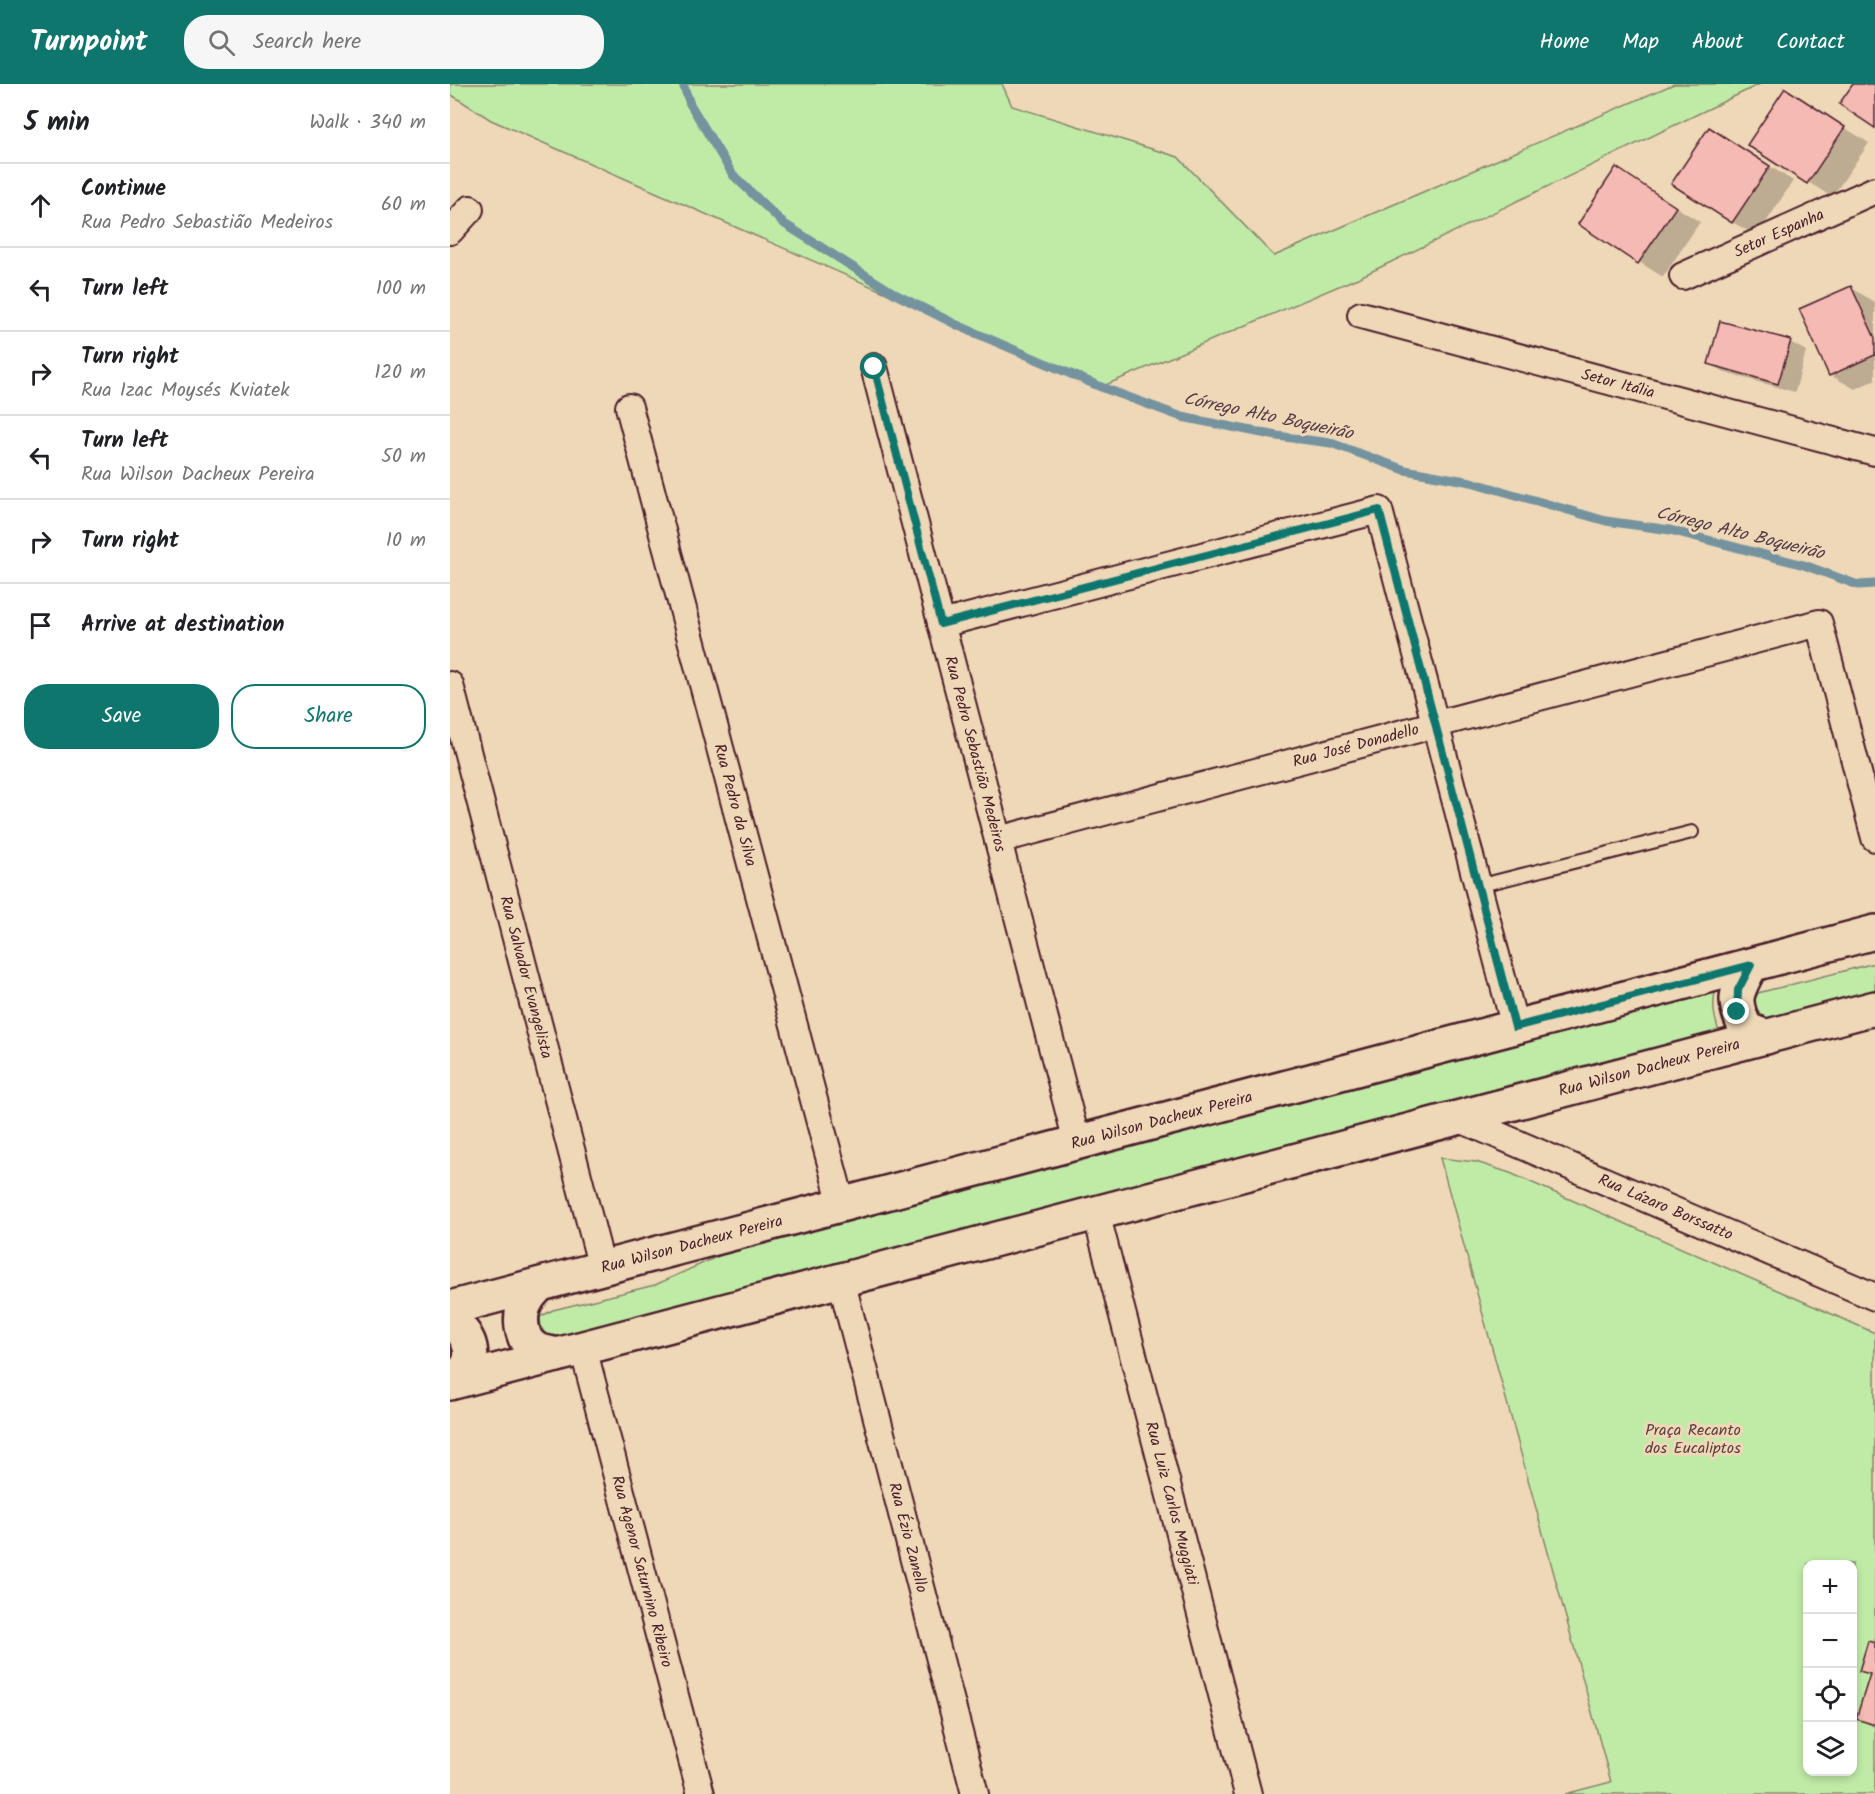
<!DOCTYPE html>
<meta charset="utf-8">
<style>
body{margin:0;font-family:Kalam,sans-serif;background:#f6f6f6;color:#202124}
.controls{position:absolute;right:18px;bottom:18px;display:grid;overflow:hidden;border-radius:12px;box-shadow:0 3px 9px #0003}
.controls button{width:54px;height:54px;display:grid;place-items:center;padding:0;border:0;border-bottom:2px solid #e0e0e0;background:#fff;color:#202124;font:30px sans-serif}
.stop{position:absolute;width:18px;height:18px;margin:-14px;border:4px solid #0f766e;border-radius:50%;background:#fff}
.stop.end{background:#0f766e;border-color:#fff;box-shadow:0 2px 6px #0008}
.list{margin:0;padding:0;list-style:none}
h2{display:flex;justify-content:space-between;align-items:center;height:78px;margin:0;padding:0 24px;font-size:26px}
h2 small{font-size:20px;font-weight:400;color:#757577}
.list li{display:grid;grid-template-columns:39px 1fr auto;gap:18px;align-items:center;box-sizing:border-box;height:84px;padding:0 24px;border-top:2px solid #e0e0e0}
.list b{display:block;font-size:22px;white-space:nowrap}
.list p{margin:0;font-size:20px;white-space:nowrap;color:#757577}
.list em{font-size:20px;font-style:normal;color:#757577}
.actions{display:flex;gap:12px;padding:18px 24px}
.actions a{flex:1;padding:14px 0;border:2px solid #0f766e;border-radius:24px;text-align:center;font-size:21px;color:#0f766e}
.actions .main{background:#0f766e;color:#fff}
.icon{flex:none;width:33px;height:33px;fill:none;stroke:currentColor;stroke-width:2;stroke-linecap:round;stroke-linejoin:round}
.map{position:relative;flex:none;width:1425px;height:1710px;overflow:hidden}
header{display:flex;align-items:center;gap:36px;box-sizing:border-box;height:84px;padding:0 30px;background:#0f766e;color:#fff}
header strong{font-size:28px}
nav{display:flex;gap:33px;margin-inline-start:auto;font-size:21px}
.search{width:420px;height:54px;background:#f6f6f6;display:flex;align-items:center;gap:15px;box-sizing:border-box;padding:0 21px;border-radius:24px;color:#757577;font-size:22px}
main{display:flex}
aside{flex:1;background:#fff}
.map>svg:first-child{display:block}
.green{fill:#c0eba7;stroke:#858569;stroke-width:1.5;fill-rule:evenodd}
.shadow{fill:#0003}
.lines{fill:none;stroke-linecap:round;stroke-linejoin:round}
.stream{stroke:#74939f;stroke-width:9}
.building{fill:#f5bab4;stroke:#4a1f2b;stroke-width:1.5}
.lane-casing{stroke:#4a1f2b;stroke-width:16}
.street-casing{stroke:#4a1f2b;stroke-width:30}
.secondary-casing{stroke:#4a1f2b;stroke-width:38}
.lane{stroke:#eed8b7;stroke-width:12}
.street{stroke:#eed8b7;stroke-width:26}
.secondary{stroke:#eed8b7;stroke-width:33}
.route{stroke:#0f766e;stroke-width:8}
.labels{text-anchor:middle;dominant-baseline:central;stroke-width:6;stroke-linejoin:round;paint-order:stroke}
.street-label{font-size:16px;fill:#4a1f2b;stroke:#eed8b7}
.park-label{font-size:16px;fill:#5c3e3e;stroke:#eed8b7}
.water-label{font-size:18px;font-style:italic;fill:#543c48;stroke:#eed8b7}
</style>
<header>
<strong>Turnpoint</strong>
<div class="search"><svg class="icon" aria-label="search" viewBox="0 0 24 24"><circle cx="10" cy="10" r="6"/><path d="M15 15l6 6"/></svg>Search here</div>
<nav><a>Home</a><a>Map</a><a>About</a><a>Contact</a></nav>
</header>
<main>
<aside>
<h2>5 min<small>Walk · 340 m</small></h2>
<ul class="list">
<li><svg class="icon" aria-label="ahead" viewBox="0 0 24 24"><path d="M12 20V5M6 11l6-6 6 6"/></svg><div><b>Continue</b><p>Rua Pedro Sebastião Medeiros</p></div><em>60 m</em></li>
<li><svg class="icon" aria-label="left" viewBox="0 0 24 24"><path d="M17 20v-9H6M10 6l-5 5 5 5"/></svg><div><b>Turn left</b></div><em>100 m</em></li>
<li><svg class="icon" aria-label="right" viewBox="0 0 24 24"><path d="M7 20v-9h11M14 6l5 5-5 5"/></svg><div><b>Turn right</b><p>Rua Izac Moysés Kviatek</p></div><em>120 m</em></li>
<li><svg class="icon" aria-label="left" viewBox="0 0 24 24"><path d="M17 20v-9H6M10 6l-5 5 5 5"/></svg><div><b>Turn left</b><p>Rua Wilson Dacheux Pereira</p></div><em>50 m</em></li>
<li><svg class="icon" aria-label="right" viewBox="0 0 24 24"><path d="M7 20v-9h11M14 6l5 5-5 5"/></svg><div><b>Turn right</b></div><em>10 m</em></li>
<li><svg class="icon" aria-label="arrive" viewBox="0 0 24 24"><path d="M6 21V4h12l-3 4 3 4H6"/></svg><div><b>Arrive at destination</b></div></li>
</ul>
<div class="actions"><a class="main">Save</a><a>Share</a></div>
</aside>
<div class="map">
<svg width="1425" height="1710" viewBox="0 0 1425 1710">
<rect width="100%" height="100%" fill="#eed8b7"/>
<filter id="ink" filterUnits="userSpaceOnUse"><feTurbulence type="fractalNoise" baseFrequency=".0167" numOctaves="2"/><feDisplacementMap in="SourceGraphic" scale="12" xChannelSelector="R" yChannelSelector="G"/><feConvolveMatrix kernelMatrix="1 2 1 2 8 2 1 2 1" color-interpolation-filters="sRGB"/></filter>
<g filter="url(#ink)">
<path class="green" d="M0,0H552L562,22L728,73L824,172L1224,0H1310L910,193L651,303L41,36L0,10Z
M1425,879V910L1319,938L1308,933L1303,920L1308,909Z
M1266,904C1261,922 1265,935 1270,952L101,1259L91,1243L90,1233L103,1226L205,1201L306,1155Z
M990,1074L1026,1078L1060,1089L1425,1249V1710H1115L1161,1698ZM1358,1480H1402V1688H1358Z"/>
<path class="shadow" d="M1335,6L1419,59L1382,113L1299,61Z
M1284,59L1343,97L1307,152L1282,138Z
M1166,85L1250,138L1213,193L1189,178Z
M1401,204L1425,218V296L1405,305L1380,291Z
M1340,258L1356,267L1345,308L1276,289L1260,279Z
M1425,1561V1644L1408,1634L1421,1592L1411,1586Z"/>
<g class="lines">
<path class="stream" d="M233,0L240,20L283,91L333,139L447,211L507,241L651,303L732,333L827,352L881,359L955,386L1021,398L1156,437L1220,446L1354,481L1408,501L1425,500"/>
</g>
<path class="building" d="M1403,0H1425V44L1389,20Z
M1335,4L1395,43L1357,100L1297,61Z
M1259,43L1320,82L1282,139L1221,100Z
M1166,83L1226,123L1188,180L1128,140Z
M1401,202L1425,254V271L1379,292L1349,225Z
M1270,237L1341,256L1328,300L1258,280Z
M1418,1557L1425,1559V1641L1406,1635L1420,1590L1409,1587Z"/>
<g class="lines">
<g class="lane-casing">
<path id="lane" d="M1028,802L1242,748"/>
</g>
<g class="street-casing">
<g id="street">
<path d="M0,147L20,125"/>
<path id="s1" d="M1233,192L1425,106"/>
<path id="s2" d="M911,231L1425,368"/>
<path id="s3" d="M424,283L627,1058"/>
<path id="s4" d="M179,323L392,1121"/>
<path d="M491,540L929,426L1065,943"/>
<path id="s5" d="M0,601L152,1184"/>
<path id="s6" d="M548,756L1369,539L1425,754"/>
<path id="s7" d="M1008,1034L1425,1213"/>
<path id="s8" d="M646,1129L798,1710"/>
<path id="s9" d="M391,1196L525,1710"/>
<path id="s10" d="M133,1264L251,1710"/>
</g>
</g>
<g class="secondary-casing">
<g id="secondary">
<path d="M1301,881C1286,909 1281,915 1296,945L1316,953"/>
<path d="M89,1201C85,1206 80,1210 77,1216C68,1230 70,1255 84,1264C90,1268 100,1269 107,1271"/>
<path id="s11" d="M0,1224L1425,848"/>
<path d="M0,1237C15,1245 28,1268 16,1284C12,1289 6,1294 2,1298"/>
<path id="s12" d="M0,1299L1425,924"/>
</g>
</g>
<use href="#lane" class="lane"/>
<use href="#street" class="street"/>
<use href="#secondary" class="secondary"/>
</g>
</g>
<g class="lines" filter="url(#ink)">
<path class="route" d="M424,283L491,540L929,426L1065,943L1301,881L1288,906L1287,928"/>
</g>
<g class="labels">
<g class="street-label">
<text stroke="none"><textPath href="#s1" startOffset="105">Setor Espanha</textPath></text>
<text stroke="none"><textPath href="#s2" startOffset="266">Setor Itália</textPath></text>
<text stroke="none"><textPath href="#s6" startOffset="370">Rua José Donadello</textPath></text>
<text stroke="none"><textPath href="#s3" startOffset="400">Rua Pedro Sebastião Medeiros</textPath></text>
<text stroke="none"><textPath href="#s4" startOffset="412">Rua Pedro da Silva</textPath></text>
<text stroke="none"><textPath href="#s5" startOffset="302">Rua Salvador Evangelista</textPath></text>
<text stroke="none"><textPath href="#s12" startOffset="1240">Rua Wilson Dacheux Pereira</textPath></text>
<text stroke="none"><textPath href="#s11" startOffset="736">Rua Wilson Dacheux Pereira</textPath></text>
<text stroke="none"><textPath href="#s7" startOffset="226">Rua Lázaro Borssatto</textPath></text>
<text stroke="none"><textPath href="#s11" startOffset="250">Rua Wilson Dacheux Pereira</textPath></text>
<text stroke="none"><textPath href="#s8" startOffset="300">Rua Luiz Carlos Muggiati</textPath></text>
<text stroke="none"><textPath href="#s9" startOffset="266">Rua Ézio Zanello</textPath></text>
<text stroke="none"><textPath href="#s10" startOffset="231">Rua Agenor Saturnino Ribeiro</textPath></text>
</g>
<g class="park-label">
<text x="1243" y="1346">Praça Recanto<tspan x="1243" dy="18">dos Eucaliptos</tspan></text>
</g>
<g class="water-label">
<text transform="translate(818 333) rotate(12)">Córrego Alto Boqueirão</text>
<text transform="translate(1290 450) rotate(14)">Córrego Alto Boqueirão</text>
</g>
</g>
</svg>
<div class="controls">
<button>+</button>
<button>−</button>
<button><svg class="icon" aria-label="locate" viewBox="0 0 24 24"><circle cx="12" cy="12" r="6"/><path d="M12 2v4M12 18v4M2 12h4M18 12h4"/></svg></button>
<button><svg class="icon" aria-label="layers" viewBox="0 0 24 24"><path d="M12 4l9 5-9 5-9-5zM3 14l9 5 9-5"/></svg></button>
</div>
<div class="stop" style="left:424px;top:283px"></div>
<div class="stop end" style="left:1287px;top:928px"></div>
</div>
</main>
